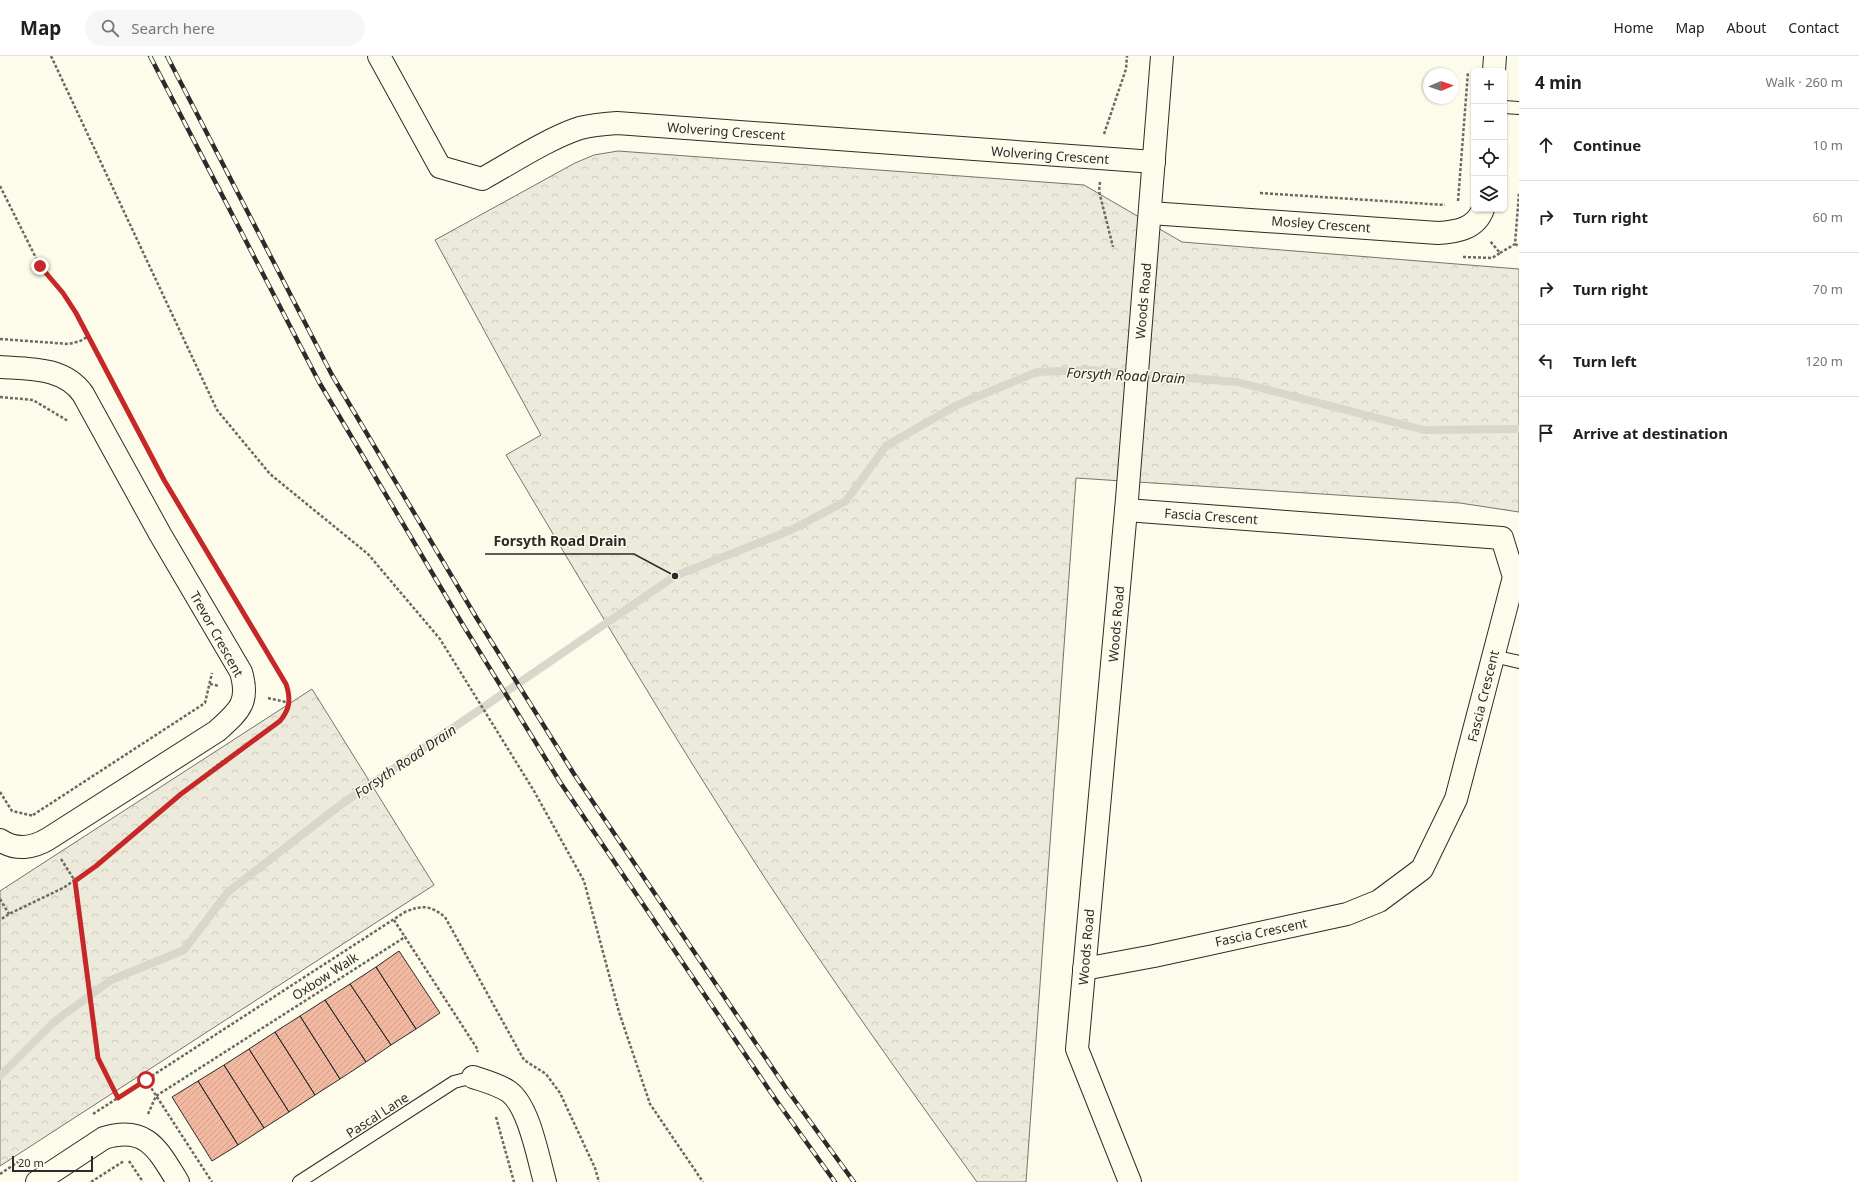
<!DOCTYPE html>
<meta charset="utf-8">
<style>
body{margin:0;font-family:"Noto Sans",sans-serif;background:#f6f6f6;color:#202124}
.controls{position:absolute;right:12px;top:12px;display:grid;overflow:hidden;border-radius:6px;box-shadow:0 1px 3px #0004}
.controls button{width:36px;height:36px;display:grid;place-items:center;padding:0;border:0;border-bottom:1px solid #e0e0e0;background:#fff;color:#202124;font:20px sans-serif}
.compass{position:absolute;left:1423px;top:12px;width:36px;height:36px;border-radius:50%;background:#fff;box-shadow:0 1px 3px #0004;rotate:88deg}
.scale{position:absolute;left:12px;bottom:10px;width:81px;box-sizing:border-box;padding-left:4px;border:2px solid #2b2b2b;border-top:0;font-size:11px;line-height:14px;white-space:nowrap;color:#2b2b2b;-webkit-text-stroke:3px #fdfbea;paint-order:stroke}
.stop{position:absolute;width:12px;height:12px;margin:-9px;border:3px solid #c62828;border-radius:50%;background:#fff}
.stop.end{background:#c62828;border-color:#fff;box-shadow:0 1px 4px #0008}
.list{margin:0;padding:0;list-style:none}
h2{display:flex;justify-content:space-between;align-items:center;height:52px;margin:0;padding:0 16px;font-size:17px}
h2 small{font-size:13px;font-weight:400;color:#757577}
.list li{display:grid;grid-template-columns:26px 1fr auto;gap:12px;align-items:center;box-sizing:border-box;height:72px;padding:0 16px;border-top:1px solid #e0e0e0}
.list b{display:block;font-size:15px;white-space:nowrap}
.list em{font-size:13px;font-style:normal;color:#757577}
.icon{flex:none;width:22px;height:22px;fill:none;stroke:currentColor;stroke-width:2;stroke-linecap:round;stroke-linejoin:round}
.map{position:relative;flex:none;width:1519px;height:1126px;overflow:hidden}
header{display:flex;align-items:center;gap:24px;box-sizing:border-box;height:56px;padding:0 20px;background:#fff;border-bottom:1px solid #e0e0e0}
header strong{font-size:19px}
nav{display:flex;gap:22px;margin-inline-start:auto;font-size:14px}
.search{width:280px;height:36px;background:#f6f6f6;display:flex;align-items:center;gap:10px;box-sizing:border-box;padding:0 14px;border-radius:22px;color:#757577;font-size:15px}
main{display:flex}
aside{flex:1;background:#fff}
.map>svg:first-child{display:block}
.forest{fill:url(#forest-crowns);stroke:#74746e}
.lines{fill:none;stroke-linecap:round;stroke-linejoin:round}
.stream{stroke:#d8d7c9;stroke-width:8}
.building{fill:url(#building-hatch);stroke:#2b2b2b}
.lane-casing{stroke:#2b2b2b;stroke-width:14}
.street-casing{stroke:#2b2b2b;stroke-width:24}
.secondary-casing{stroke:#2b2b2b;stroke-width:24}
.path{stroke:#6a6964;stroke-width:2.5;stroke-dasharray:3 2;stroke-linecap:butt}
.lane{stroke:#fdfbea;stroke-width:12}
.street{stroke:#fdfbea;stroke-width:22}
.secondary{stroke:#fdfbea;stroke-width:22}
.rail-casing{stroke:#2b2b2b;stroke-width:4.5}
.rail{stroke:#fdfbea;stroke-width:3;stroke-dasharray:9;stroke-linecap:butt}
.route{stroke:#c62828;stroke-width:5}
.labels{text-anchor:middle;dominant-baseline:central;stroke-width:3;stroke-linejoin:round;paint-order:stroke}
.street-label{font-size:13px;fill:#2b2b2b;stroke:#fdfbea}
.water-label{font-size:14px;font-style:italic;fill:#2b2b2b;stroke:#fdfbea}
.leader{fill:none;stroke:#2b2b2b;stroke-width:1.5}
.callout-dot{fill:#2b2b2b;stroke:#fdfbea;stroke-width:1.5}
.callout-label{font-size:14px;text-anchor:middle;font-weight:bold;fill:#2b2b2b;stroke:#fdfbea;stroke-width:3;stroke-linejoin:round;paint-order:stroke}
</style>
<header>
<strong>Map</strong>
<div class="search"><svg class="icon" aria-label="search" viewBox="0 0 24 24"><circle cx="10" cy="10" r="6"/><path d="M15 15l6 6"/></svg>Search here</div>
<nav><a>Home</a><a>Map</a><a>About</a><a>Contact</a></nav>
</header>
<main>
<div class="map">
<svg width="1519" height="1126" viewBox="0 0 1519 1126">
<defs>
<pattern id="forest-crowns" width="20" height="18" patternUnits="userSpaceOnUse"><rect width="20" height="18" fill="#ecebdb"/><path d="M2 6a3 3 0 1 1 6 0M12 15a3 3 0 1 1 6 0" fill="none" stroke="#cbcabc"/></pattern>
<pattern id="building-hatch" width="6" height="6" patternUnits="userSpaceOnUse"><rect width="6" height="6" fill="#f2b8a0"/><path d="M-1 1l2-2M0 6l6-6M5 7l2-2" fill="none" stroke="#d09e8a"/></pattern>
</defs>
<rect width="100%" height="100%" fill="#fdfbea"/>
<path class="forest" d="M618,95L1084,129L1182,186L1519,213V456L1460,447L1076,422L1026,1126H977C904,1025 831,923 763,819C673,681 590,540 506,399L541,379L435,184L575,107L594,99Z
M312,633L434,829L0,1110V835Z"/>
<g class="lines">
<path class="stream" d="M0,1020L54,966L111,924L184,894L228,836L339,750L675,520L791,474L846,445L886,390L957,349L1037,316L1090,314L1237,326L1424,374L1519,373"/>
</g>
<path class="building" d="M399,895L440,957L416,973L376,911Z
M376,911L416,973L391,989L350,928Z
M350,928L391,989L366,1006L325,944Z
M325,944L366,1006L340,1023L300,960Z
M300,960L340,1023L315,1039L275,976Z
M275,976L315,1039L289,1056L249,993Z
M249,993L289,1056L264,1072L224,1009Z
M224,1009L264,1072L238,1089L198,1025Z
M198,1025L238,1089L212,1105L172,1041Z"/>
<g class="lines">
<g class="lane-casing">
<path id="lane" d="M1504,51L1519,52
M1493,600L1519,606
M299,1126L454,1026L473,1021"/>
</g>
<g class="street-casing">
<path id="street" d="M379,0L440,111L482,123C511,107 549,82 580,72C592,69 604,68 617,67L1154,106
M1494,15L1495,0
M1150,157L1438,177C1456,176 1476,173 1483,153
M0,311C30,313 64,311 83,338L160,478L241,616C250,647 239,655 217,675L48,783C33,792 16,795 0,784
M1084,913L1154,900L1347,858L1379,845L1422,813L1456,743L1514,521L1502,482L1126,454
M473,1021C485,1025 497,1028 508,1035C529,1049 538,1102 545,1126
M37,1126L104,1082C147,1069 158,1094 178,1126"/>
</g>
<g class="secondary-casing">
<path id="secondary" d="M1130,1126L1077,993L1127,443L1162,0"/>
</g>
<path class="path" d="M51,0L217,354L270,418L368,498L440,583L534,735L584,825L619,956L650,1048L703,1126
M1104,78L1126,13L1127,0
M1100,126L1099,135L1113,191
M0,130L40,210L63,237L76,257L164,424L286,628L290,647L288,653L280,665L219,708L181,738L96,810L63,832L9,858L0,864
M1260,137L1445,149
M1458,145L1468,16
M1515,188L1519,190
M1500,197L1515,188L1519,137
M1463,201L1492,202L1500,197L1490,185
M0,283L69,288L80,285L89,280
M0,341L33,344L68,365
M210,628L219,630
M268,642L290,647
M0,736L12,755L34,760
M33,759L205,647L212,617
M61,803L75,825L98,1003L118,1042
M0,843L9,858
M394,864L405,881
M146,1024L212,1126
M93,1058L405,856C422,849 430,849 445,861L524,1004L546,1018L560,1037L595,1112L599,1126
M148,1058L156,1040L405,881L478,994L477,996
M496,1061L514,1126
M129,1105L143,1126
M0,1118L21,1104
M91,1126L124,1105"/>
<use href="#lane" class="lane"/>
<use href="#street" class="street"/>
<use href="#secondary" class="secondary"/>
<g class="rail-casing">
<path id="rail" d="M150,0L319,326L463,569L560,726L776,1044L835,1126
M167,0L332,319L476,561L574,718L788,1035L854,1126"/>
</g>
<use href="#rail" class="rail"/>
</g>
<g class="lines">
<path class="route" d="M40,210L63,237L76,257L164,424L286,628C291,643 290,653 280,665L181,738L96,810L75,825L98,1002L118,1042L146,1024"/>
</g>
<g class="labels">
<g class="street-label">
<text transform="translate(726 75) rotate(4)">Wolvering Crescent</text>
<text transform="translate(1050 99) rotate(4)">Wolvering Crescent</text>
<text transform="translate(1321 168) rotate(4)">Mosley Crescent</text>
<text transform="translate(1143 245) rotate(-85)">Woods Road</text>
<text transform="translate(1211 460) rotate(4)">Fascia Crescent</text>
<text transform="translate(1116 568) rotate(-85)">Woods Road</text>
<text transform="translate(217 578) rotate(61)">Trevor Crescent</text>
<text transform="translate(1483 640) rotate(-76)">Fascia Crescent</text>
<text transform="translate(1261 876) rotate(-12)">Fascia Crescent</text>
<text transform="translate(1086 891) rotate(-85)">Woods Road</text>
<text transform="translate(325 920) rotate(-33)">Oxbow Walk</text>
<text transform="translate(377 1059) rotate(-33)">Pascal Lane</text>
</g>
<g class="water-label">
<text transform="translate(1126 319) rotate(3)">Forsyth Road Drain</text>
<text transform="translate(405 705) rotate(-34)">Forsyth Road Drain</text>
</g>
</g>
<path class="leader" d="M675 520L634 498H485"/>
<circle class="callout-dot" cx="675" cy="520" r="4"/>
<g class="callout-label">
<text x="560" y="490">Forsyth Road Drain</text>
</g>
</svg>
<div class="controls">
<button>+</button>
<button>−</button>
<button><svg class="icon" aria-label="locate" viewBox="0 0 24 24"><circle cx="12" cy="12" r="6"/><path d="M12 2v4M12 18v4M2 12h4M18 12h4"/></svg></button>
<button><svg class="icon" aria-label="layers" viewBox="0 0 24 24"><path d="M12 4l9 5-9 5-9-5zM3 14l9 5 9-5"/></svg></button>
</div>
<svg class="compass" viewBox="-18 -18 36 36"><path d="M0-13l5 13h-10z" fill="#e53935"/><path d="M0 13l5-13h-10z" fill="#757577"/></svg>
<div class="scale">20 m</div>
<div class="stop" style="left:146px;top:1024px"></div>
<div class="stop end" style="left:40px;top:210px"></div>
</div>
<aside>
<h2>4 min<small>Walk · 260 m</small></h2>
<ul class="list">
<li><svg class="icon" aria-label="ahead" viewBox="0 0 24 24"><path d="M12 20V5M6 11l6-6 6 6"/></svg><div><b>Continue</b></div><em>10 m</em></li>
<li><svg class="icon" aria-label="right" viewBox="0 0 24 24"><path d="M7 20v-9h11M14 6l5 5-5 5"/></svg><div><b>Turn right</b></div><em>60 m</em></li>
<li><svg class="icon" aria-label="right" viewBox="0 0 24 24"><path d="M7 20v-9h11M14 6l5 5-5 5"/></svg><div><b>Turn right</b></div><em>70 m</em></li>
<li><svg class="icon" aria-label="left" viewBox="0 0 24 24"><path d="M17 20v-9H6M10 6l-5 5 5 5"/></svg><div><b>Turn left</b></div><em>120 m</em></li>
<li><svg class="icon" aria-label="arrive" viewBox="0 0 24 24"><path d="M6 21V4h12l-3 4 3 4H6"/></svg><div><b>Arrive at destination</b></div></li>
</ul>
</aside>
</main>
